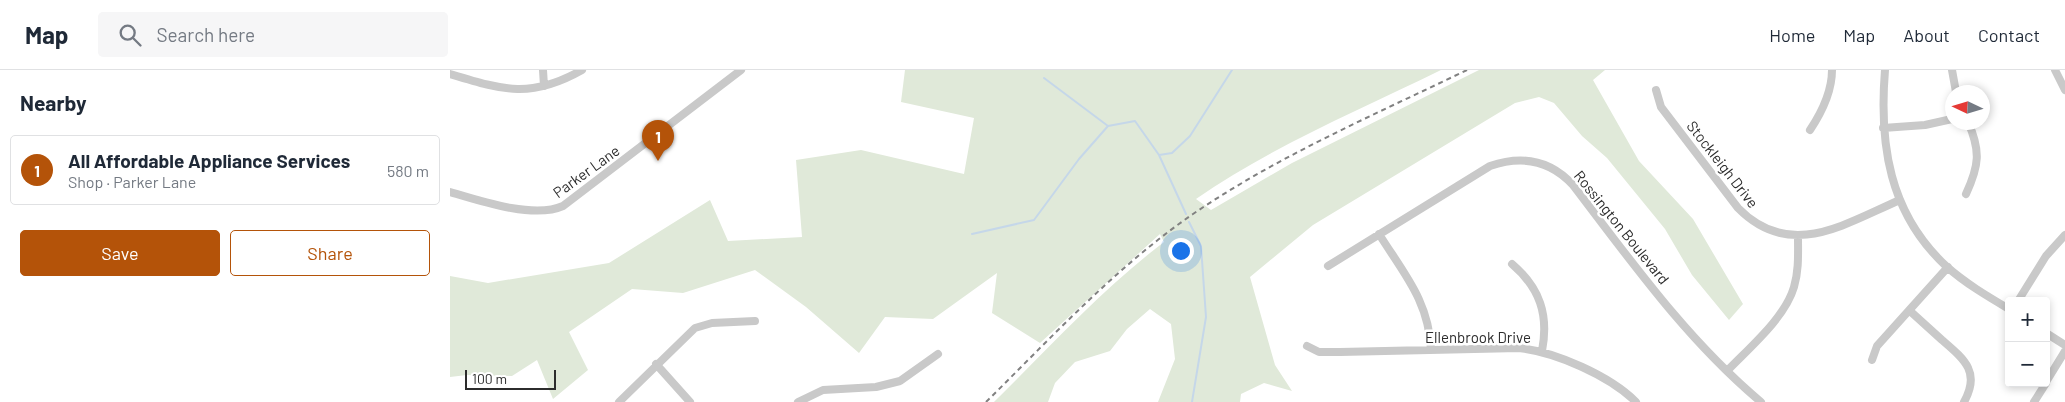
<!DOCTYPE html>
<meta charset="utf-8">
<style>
body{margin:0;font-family:Barlow,sans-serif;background:#f6f6f7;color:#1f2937}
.controls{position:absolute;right:15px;bottom:15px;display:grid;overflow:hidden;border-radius:5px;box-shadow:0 2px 8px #0003}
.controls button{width:45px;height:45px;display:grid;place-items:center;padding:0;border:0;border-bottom:1px solid #e0e1e3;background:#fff;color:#1f2937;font:25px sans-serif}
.compass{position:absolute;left:1495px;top:15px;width:45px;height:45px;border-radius:50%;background:#fff;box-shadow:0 2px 8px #0003;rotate:274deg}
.scale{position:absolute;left:15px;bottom:12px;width:91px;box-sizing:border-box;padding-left:5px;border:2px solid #2c2c2c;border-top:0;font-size:14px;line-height:18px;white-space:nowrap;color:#2c2c2c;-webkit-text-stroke:4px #fff;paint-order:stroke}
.you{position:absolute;left:730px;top:180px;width:18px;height:18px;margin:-12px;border:4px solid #fff;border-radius:50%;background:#1a73e8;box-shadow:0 0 0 8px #1a73e833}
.badge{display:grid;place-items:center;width:32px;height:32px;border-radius:50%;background:#b45309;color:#fff;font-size:16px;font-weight:700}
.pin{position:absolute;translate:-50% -41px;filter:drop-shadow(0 1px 2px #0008)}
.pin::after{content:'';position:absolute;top:26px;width:18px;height:15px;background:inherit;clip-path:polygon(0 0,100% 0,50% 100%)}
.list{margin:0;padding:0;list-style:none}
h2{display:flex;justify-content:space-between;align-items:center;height:65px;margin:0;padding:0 20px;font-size:21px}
h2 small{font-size:16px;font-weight:400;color:#747a83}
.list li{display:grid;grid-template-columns:32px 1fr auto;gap:15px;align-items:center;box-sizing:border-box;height:70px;margin:0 10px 10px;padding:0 10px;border:1px solid #e0e1e3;border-radius:5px}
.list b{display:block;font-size:19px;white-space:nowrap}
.list p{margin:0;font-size:16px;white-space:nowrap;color:#747a83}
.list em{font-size:16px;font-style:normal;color:#747a83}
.actions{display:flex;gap:10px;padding:15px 20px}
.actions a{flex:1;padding:11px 0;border:1px solid #b45309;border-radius:5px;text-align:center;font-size:18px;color:#b45309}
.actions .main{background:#b45309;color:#fff}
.icon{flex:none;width:28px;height:28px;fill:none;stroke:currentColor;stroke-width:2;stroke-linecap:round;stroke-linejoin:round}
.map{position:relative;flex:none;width:1615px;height:332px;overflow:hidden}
header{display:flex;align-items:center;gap:30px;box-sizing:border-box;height:70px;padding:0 25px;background:#fff;border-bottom:1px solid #e0e1e3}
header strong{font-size:24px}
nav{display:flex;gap:28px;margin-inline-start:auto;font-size:18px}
.search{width:350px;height:45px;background:#f6f6f7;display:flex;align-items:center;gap:12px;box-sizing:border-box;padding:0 18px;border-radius:5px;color:#747a83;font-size:19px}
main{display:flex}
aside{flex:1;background:#fff}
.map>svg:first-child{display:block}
.green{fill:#e0e9d9}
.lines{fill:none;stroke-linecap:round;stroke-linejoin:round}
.stream{stroke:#c5d7e9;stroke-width:2}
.minor{stroke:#c9c9c9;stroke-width:8}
.rail{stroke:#818181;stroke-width:2;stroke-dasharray:5 4;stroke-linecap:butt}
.labels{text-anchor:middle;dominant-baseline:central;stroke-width:5;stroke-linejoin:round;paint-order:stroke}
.street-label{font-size:15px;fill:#2c2c2c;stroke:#fff}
</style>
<header>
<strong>Map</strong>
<div class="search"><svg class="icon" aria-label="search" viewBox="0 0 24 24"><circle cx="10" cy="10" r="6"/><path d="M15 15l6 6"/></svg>Search here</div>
<nav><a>Home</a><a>Map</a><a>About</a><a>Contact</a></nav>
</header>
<main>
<aside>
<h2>Nearby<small></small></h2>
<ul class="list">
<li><span class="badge">1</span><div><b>All Affordable Appliance Services</b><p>Shop · Parker Lane</p></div><em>580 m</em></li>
</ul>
<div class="actions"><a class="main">Save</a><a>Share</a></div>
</aside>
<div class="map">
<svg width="1615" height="332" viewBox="0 0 1615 332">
<rect width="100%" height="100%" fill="#fff"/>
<path class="green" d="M455,0H991C910,40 820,77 746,129L761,140L842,93L1029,0H1155L1143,10L1189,91L1243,149L1293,234L1279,250L1242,205L1215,159L1157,88L1132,66L1104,33L1089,27L1065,33L863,155L800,207L825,295L842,321L814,313L791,324L790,332H708L725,289L721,254L700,239L677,259L660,281L625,292L605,313L598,332H544C599,278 652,219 714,172L710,164L590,273L542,243L547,203L483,249L435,247L409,283L356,237L305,200L233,223L182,219L119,262L138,300L103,329L87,290L62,306L17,305L0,307V206L38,213L159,193L260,130L278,171L352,167L346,90L411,80L514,104L524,48L451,32Z"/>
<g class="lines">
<path class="stream" d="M594,8L658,56L685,51L709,85L736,144
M709,85L722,83L740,66L782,0
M739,152L751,176L756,247L742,332
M522,164L584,150L629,89L658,56"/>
<path class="minor" d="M93,0L94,16
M1435,0C1429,74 1439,143 1496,196C1515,213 1537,226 1559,239
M1502,0L1506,22
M1605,0L1615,20
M0,4C53,20 81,29 132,0
M1206,20L1211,37L1288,138C1340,191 1394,154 1450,130
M1433,58L1475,55L1502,49
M1360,60C1372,42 1382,22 1382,0
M0,122C30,131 84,149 113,136L291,0
M1516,124C1529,96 1531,81 1518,52
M929,164C954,204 979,231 981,280
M1062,194C1090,218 1099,245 1092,281
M878,196L1040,96C1072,85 1100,90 1123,115C1181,191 1237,270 1311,332
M1568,231L1596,186L1615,165
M1460,241C1470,250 1481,260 1492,270C1514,289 1531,302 1514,332
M1596,263L1615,275
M857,276L869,282H890L1069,278C1106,282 1160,306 1186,332
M1422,290L1427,276L1498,197
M206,294L240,332
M1277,301C1299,278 1335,248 1344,217C1349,200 1348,184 1348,166
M1596,312L1615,281
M169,332L245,258L262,253L305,251
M348,332L373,320L426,317L450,311L488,284
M1584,332L1596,313"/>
<path class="rail" d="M536,332C602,267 666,197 743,144C828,86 924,45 1017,0"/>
</g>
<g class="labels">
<g class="street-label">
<text transform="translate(1273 94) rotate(52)">Stockleigh Drive</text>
<text transform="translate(136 101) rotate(-36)">Parker Lane</text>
<text transform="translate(1172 157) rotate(51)">Rossington Boulevard</text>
<text x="1028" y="267">Ellenbrook Drive</text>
</g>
</g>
</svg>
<div class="controls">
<button>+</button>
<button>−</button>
</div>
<svg class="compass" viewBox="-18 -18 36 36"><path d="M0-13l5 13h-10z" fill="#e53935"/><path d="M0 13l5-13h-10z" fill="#747a83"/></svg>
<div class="scale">100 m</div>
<div class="you"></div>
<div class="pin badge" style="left:208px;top:91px">1</div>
</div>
</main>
